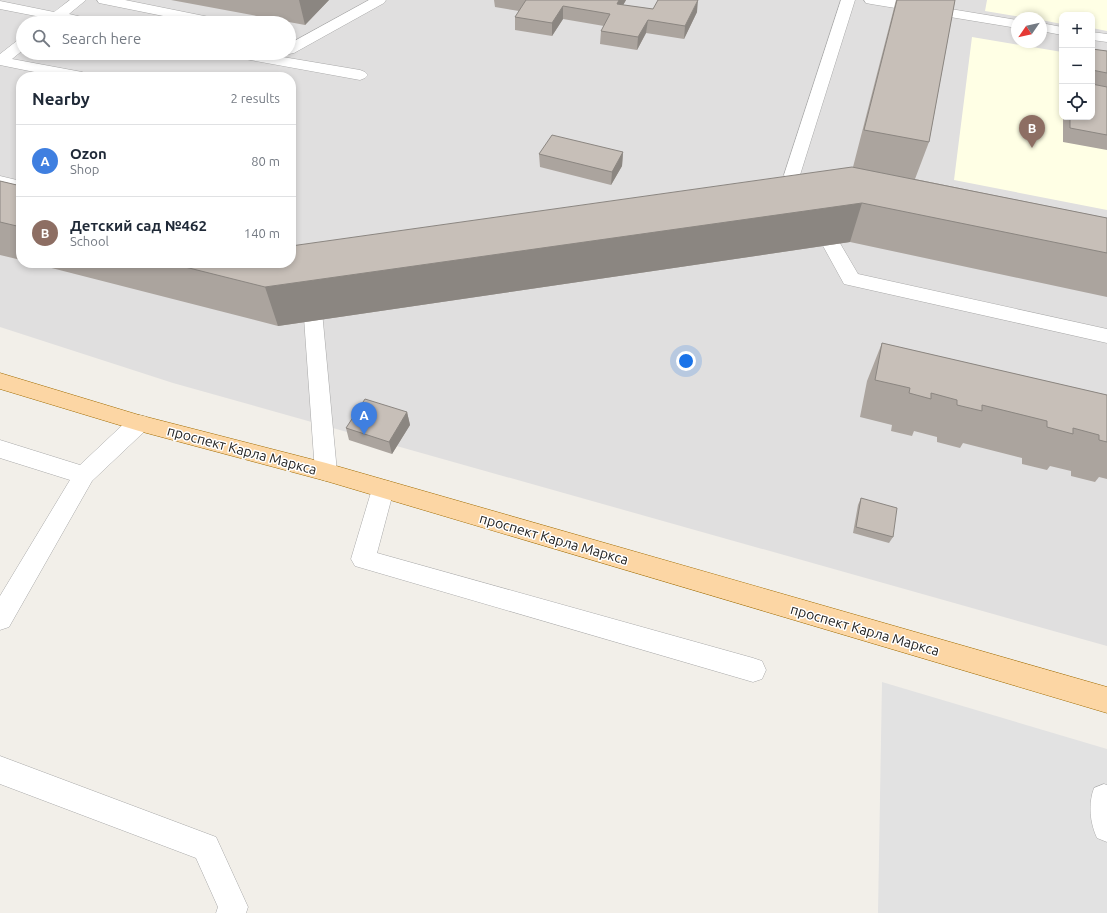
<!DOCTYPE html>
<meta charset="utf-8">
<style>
body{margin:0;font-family:Ubuntu,sans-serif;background:#f2f2f3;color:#1f2937}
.controls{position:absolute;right:12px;top:12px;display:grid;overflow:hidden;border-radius:8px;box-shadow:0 2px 6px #0003}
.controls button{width:36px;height:36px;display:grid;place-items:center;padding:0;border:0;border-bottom:1px solid #e0e1e3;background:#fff;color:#1f2937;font:20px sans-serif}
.compass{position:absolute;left:1011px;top:12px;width:36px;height:36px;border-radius:50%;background:#fff;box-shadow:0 2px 6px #0003;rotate:236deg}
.you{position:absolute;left:686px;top:361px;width:14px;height:14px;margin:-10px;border:3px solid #fff;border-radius:50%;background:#1a73e8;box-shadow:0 0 0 6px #1a73e833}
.badge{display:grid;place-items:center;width:26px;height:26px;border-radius:50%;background:#d40000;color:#fff;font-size:13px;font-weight:700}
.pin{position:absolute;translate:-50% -33px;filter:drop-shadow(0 1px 2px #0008)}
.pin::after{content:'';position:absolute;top:21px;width:14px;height:12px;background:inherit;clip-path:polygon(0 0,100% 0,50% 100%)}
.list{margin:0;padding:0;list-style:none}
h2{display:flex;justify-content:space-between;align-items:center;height:52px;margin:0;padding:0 16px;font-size:17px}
h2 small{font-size:13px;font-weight:400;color:#747a83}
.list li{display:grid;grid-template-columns:26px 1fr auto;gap:12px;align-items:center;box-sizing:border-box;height:72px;padding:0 16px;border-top:1px solid #e0e1e3}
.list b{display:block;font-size:15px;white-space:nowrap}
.list p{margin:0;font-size:13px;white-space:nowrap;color:#747a83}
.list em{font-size:13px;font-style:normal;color:#747a83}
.icon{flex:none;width:22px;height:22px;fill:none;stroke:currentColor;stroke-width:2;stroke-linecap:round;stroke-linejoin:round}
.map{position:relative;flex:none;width:1107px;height:913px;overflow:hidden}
.search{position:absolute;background:#fff;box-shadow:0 2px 6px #0003;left:16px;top:16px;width:280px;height:44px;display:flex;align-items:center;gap:10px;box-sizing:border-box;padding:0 14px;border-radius:22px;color:#747a83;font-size:15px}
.panel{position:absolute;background:#fff;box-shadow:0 2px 6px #0003;left:16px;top:72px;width:280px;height:196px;border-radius:16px}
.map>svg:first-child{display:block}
.residential{fill:#e0dfdf;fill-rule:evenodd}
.education{fill:#ffffe5}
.parking{fill:#e2e2e2}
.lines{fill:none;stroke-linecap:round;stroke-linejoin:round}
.minor-casing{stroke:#a9a9a9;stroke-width:1}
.major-casing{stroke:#a06b00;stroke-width:1}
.minor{fill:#fff;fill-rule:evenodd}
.major{fill:#fcd6a4;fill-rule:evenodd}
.wall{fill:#aba49e}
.shaded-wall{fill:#8b8681}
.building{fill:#c7bfb8;stroke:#8b8681}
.labels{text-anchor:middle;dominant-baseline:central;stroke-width:3;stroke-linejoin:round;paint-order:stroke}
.street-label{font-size:14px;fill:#222;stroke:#fff}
</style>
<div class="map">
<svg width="1107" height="913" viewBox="0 0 1107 913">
<rect width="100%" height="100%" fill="#f2efe9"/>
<path class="residential" d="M0,0H1107V646L173,383L0,327ZM1062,15H1092V117H1062ZM1017,18H1041V42H1017ZM23,23H289V53H23ZM21,77H291V263H21Z"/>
<path class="education" d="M987,0H1107V31L1092,28V15H1062V24L1041,20V18H1027L985,11Z
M972,37L1062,52V117H1092L1107,59V210L954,180Z"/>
<path class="parking" d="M882,682L1107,749V913H878Z"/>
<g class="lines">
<g class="minor-casing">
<path id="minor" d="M70,0H86L69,14L95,20L97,23H69L60,21L57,23H45L44,21L46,18L0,9V1L54,12Z
M97,0H125L219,19L224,20L226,23H198L104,4L99,3Z
M369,0H386L384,3L294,53L289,54L284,53H289V44Z
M841,0H855L800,175L858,274L1107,329V343L844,284L784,175Z
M864,0H896L1017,20V28L871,4L866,3Z
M1041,23L1062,27V35L1041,31Z
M1092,32L1107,34V42L1092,40Z
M23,39V50L12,59L82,72L87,74L90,77H59L0,65V54L18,40Z
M227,53H259L360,70L365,72L368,75L365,78L360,80L234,57L229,56Z
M0,176L21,181V191L0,186Z
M311,283L318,285L320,290L337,472L334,478L326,481L318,478L315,472L302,290L304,285Z
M139,415L147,417L150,423L147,429L92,481L9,627L0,630V596L70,480L0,458V440L80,465L131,417Z
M383,480L391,482L394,489L377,553L753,658L762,661L766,670L762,679L753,682L355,566L351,559L372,489L375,482Z
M0,756L216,837L248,907L246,913H216L218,907L196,858L0,784Z
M1104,784L1107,785V842L1097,838C1090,823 1088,804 1094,788Z"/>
</g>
<g class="major-casing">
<path id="major" d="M0,373L139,415L326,463L1107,687V713L326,481L139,431L0,389Z"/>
</g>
<use href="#minor" class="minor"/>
<use href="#major" class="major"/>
</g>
<path class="wall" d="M171,0H329L305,25Z
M494,0H626L623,5L653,9L697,12L684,39L646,33L637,50L600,44L601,31L604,26L563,19L552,36L515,30V17L519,11L495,7Z
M896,0H955L929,142L915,179L1107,218V297L850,242L278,326L32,263H291L853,167Z
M1092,49L1107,51V150L1063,142V117H1092Z
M623,152L622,166L611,185L540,167L539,154Z
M0,181L21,186V260L0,255Z
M882,343L1107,395V479L1099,477L1095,482L1071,476V471L1050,466L1047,470L1022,464V458L963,443L960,448L937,442V437L914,431L912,436L891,431L892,425L860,417L867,381Z
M407,412L410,425L392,454L349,440L346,428Z
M861,498L893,537L889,543L853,533L858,505Z"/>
<path class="shaded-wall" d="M299,0H329L305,25Z
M619,0H626L617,16V4Z
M698,0L697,12L684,39L685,26Z
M563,6V19L552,36V23Z
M648,20L646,33L637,50L638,37Z
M623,152L622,166L611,185L612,172Z
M862,203L850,242L278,326L265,287Z
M407,412L410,425L392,454L389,442Z"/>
<path class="building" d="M526,0H619L617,4L653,9L658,0H698L685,26L648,20L638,37L601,31L610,14L563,6L552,23L515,17Z
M897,0H955L929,142L864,130Z
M1092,49L1107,51V73L1092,70Z
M1092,84L1107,87V135L1070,128V117H1092Z
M552,135L623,152L612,172L539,154Z
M852,167L1107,218V253L862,203L265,287L169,263H291V246Z
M0,181L21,186V227L0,222Z
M882,343L1107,395V442L1099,440V435L1073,428V434L1047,427V421L982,405V411L957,405V400L931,393V399L909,393L910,388L875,380Z
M365,399L407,412L389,442L346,428Z
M861,498L897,508L893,537L856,527Z"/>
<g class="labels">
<g class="street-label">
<text transform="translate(242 450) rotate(15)">проспект Карла Маркса</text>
<text transform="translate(554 539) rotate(16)">проспект Карла Маркса</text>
<text transform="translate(865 630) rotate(16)">проспект Карла Маркса</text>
</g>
</g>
</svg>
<div class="controls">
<button>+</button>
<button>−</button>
<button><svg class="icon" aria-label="locate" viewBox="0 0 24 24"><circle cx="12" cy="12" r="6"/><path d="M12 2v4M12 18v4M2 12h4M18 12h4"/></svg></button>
</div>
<svg class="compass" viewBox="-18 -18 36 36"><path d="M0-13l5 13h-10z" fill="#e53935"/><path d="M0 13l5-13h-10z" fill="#747a83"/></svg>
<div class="you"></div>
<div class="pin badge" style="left:364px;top:435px;background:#3f7fe0">A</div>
<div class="pin badge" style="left:1032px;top:148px;background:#8d6e63">B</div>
<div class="search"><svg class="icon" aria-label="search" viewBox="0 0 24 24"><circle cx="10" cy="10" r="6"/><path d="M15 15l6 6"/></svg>Search here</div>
<section class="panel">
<h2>Nearby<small>2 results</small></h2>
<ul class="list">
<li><span class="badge" style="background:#3f7fe0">A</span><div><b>Ozon</b><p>Shop</p></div><em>80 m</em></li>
<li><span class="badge" style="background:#8d6e63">B</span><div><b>Детский сад №462</b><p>School</p></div><em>140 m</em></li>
</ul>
</section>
</div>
